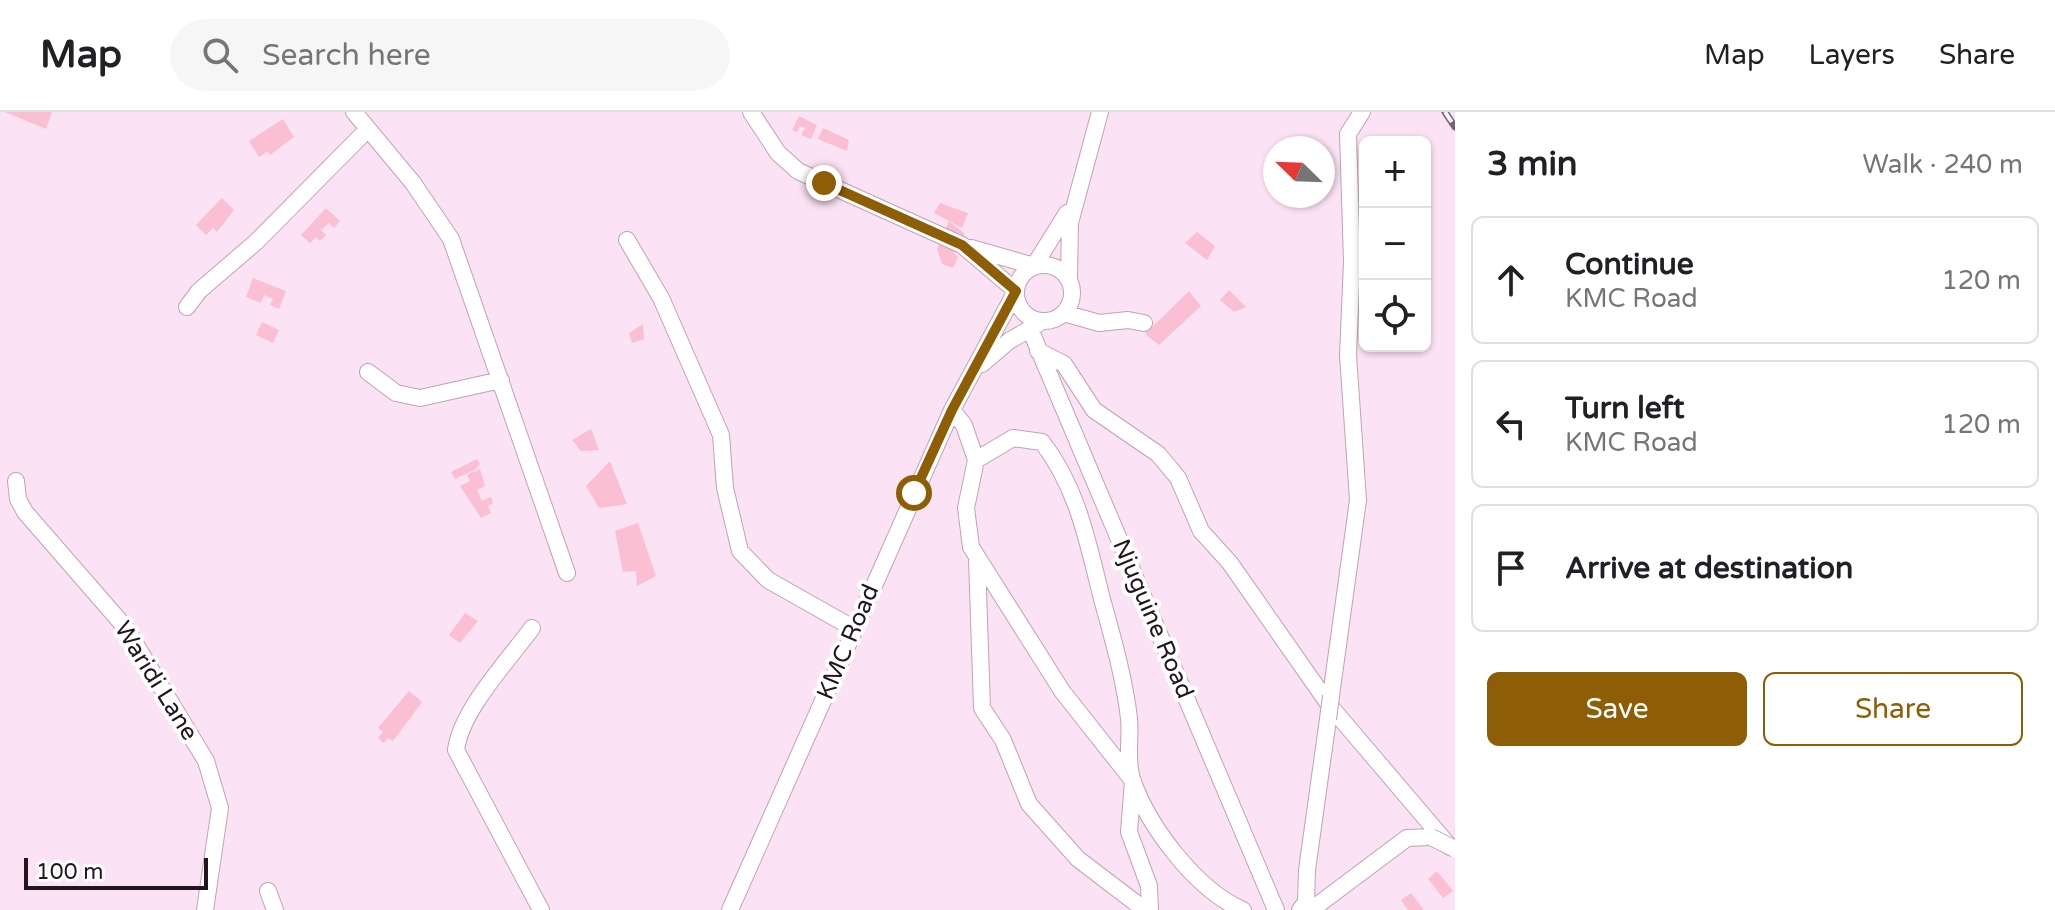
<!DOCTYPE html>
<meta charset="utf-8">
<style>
body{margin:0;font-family:"Varela Round",sans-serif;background:#f6f6f6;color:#202124}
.controls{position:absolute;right:24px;top:24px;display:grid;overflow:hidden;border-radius:12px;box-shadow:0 2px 6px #0004}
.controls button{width:72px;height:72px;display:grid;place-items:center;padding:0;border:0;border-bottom:2px solid #e0e0e0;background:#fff;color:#202124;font:40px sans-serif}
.compass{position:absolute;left:1263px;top:24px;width:72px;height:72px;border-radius:50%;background:#fff;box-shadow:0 2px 6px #0004;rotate:293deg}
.scale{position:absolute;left:24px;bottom:20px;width:184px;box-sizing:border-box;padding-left:8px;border:4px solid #21161e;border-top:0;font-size:22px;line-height:28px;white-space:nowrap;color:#21161e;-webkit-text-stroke:6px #fff;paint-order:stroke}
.stop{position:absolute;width:24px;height:24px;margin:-18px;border:6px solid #8d5e05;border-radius:50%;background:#fff}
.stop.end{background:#8d5e05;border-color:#fff;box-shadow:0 2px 8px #0008}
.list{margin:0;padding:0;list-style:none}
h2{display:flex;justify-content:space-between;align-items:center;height:104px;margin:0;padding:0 32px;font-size:34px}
h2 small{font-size:26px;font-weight:400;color:#757577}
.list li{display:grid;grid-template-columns:52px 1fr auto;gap:24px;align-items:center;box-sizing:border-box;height:128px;margin:0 16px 16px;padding:0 16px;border:2px solid #e0e0e0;border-radius:12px}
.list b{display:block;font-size:30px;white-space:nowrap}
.list p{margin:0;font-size:26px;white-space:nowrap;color:#757577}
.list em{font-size:26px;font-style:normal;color:#757577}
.actions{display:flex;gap:16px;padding:24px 32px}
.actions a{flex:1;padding:18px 0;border:2px solid #8d5e05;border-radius:12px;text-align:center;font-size:28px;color:#8d5e05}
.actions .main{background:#8d5e05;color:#fff}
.icon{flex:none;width:44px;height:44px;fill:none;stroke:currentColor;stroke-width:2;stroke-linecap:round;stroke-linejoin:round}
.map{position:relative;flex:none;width:1455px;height:798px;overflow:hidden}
header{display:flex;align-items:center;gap:48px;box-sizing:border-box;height:112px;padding:0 40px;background:#fff;border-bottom:2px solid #e0e0e0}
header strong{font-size:38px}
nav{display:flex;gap:44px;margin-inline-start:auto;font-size:28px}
.search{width:560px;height:72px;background:#f6f6f6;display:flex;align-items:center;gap:20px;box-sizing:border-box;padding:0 28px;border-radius:44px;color:#757577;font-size:30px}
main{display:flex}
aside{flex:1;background:#fff}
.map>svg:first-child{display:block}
.building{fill:#fbbfd4}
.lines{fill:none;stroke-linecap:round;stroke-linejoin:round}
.minor-casing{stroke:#c0a2b7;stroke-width:18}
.minor{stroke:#fff;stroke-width:16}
.rail-casing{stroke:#776672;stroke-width:7}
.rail{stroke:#fff;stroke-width:4;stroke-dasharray:12;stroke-linecap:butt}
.minor-bridge-casing{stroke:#c0a2b7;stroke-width:18;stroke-linecap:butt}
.minor-bridge{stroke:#fff;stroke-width:16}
.route{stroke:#8d5e05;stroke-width:10}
.labels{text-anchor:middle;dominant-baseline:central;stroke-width:8;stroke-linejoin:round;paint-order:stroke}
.street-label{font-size:24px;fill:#21161e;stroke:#fff}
</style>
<header>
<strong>Map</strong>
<div class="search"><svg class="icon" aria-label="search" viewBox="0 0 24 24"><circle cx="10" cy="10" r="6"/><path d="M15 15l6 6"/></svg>Search here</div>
<nav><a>Map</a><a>Layers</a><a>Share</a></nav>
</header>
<main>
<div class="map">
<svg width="1455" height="798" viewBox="0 0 1455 798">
<rect width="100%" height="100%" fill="#fbe2f4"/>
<path class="building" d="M5,0H52L46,17Z
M799,4L817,13L811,27L801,23L805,16L800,14L797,20L792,18Z
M283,7L294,25L270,43L268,39L259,45L249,29Z
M823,16L849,28L847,39L818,27Z
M222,86L234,98L217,120L213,116L206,123L196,113Z
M940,91L968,101L962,116L949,109L965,122L954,141L958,145L953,156L942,152L937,137L949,109L934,101Z
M326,96L340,109L334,116L329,111L321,118L326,123L320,129L316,125L310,131L301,123Z
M1197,120L1215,134L1207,148L1185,131Z
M253,166L286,179L279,197L270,193L273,187L264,183L261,191L246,185Z
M1229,178L1246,195L1234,200L1220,188Z
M1189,179L1201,194L1159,233L1145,222Z
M262,210L279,218L273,231L256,223Z
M643,212L644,227L632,231L629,221Z
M591,317L599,338L581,339L572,328Z
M477,347L480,352L476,357L455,367L451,360Z
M610,349L627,392L599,396L586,374Z
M480,357L485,374L477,378L482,389L491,385L493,391L488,394L491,401L481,406L460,374L470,369L467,363Z
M638,411L656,464L637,474L636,459L623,460L615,419Z
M465,501L478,509L460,531L449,523Z
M409,579L422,590L393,629L388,626L384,631L378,626L383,620L378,616Z
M1437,759L1453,779L1443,786L1428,767Z
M1411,781L1424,798H1408L1401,788Z"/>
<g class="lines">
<g class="minor-casing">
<path id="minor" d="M354,0L413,71L451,127L567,461
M627,128L661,186L721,323L725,376L740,439L768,468L853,516
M971,136L1034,154L1067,101
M1016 181a28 28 0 1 1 56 0a28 28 0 1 1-56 0Z
M1069,166L1070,111L1100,0
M187,195L199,179L256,130L367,18
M1064,201L1099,211L1128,208L1144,211
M1030,217L1276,798
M1038,239L1064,252L1094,298L1158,342L1169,355L1178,366L1201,419L1230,451L1330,594L1450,735
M982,252L1009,229L1038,212
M368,260L396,281L420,286L501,268
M952,298L964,313L976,348L1013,326L1042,330C1078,376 1088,432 1102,487C1113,527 1124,565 1129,606C1131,625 1126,648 1132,667C1148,714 1196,778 1243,798
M976,348L966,396L971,435L1062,579L1133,669L1129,720L1149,774L1150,798
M16,369L18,387L25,400L125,515L206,649L220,696L205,798
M977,447L982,596L1003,628L1029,692L1078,747L1145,798
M532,516C508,549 461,598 456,638L541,798
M1331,584L1358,388L1348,243L1352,150L1348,22L1362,0
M268,779L275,798
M730,798L952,298L1016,179L962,133L798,59L778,41L751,0
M1300,798L1306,790L1307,758L1328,607
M1311,798L1407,726L1431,725"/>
</g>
<use href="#minor" class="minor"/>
<g class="rail-casing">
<path id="rail" d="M1445,0L1455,15"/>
</g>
<use href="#rail" class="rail"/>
<g class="minor-bridge-casing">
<path id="minor-bridge" d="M1328,607L1331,584
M1431,725L1455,737"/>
</g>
<use href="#minor-bridge" class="minor-bridge"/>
</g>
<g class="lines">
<path class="route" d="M824,71L962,133L1016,179L952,298L914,381"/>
</g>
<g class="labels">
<g class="street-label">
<text transform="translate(1153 507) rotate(67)">Njuguine Road</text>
<text transform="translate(848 530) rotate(-67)">KMC Road</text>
<text transform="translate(156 569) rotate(58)">Waridi Lane</text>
</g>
</g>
</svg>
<div class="controls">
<button>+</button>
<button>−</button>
<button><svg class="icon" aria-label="locate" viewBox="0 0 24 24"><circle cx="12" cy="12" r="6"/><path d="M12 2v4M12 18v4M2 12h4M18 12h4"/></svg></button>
</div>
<svg class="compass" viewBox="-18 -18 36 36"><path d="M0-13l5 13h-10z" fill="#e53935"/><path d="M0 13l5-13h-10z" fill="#757577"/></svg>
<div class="scale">100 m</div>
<div class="stop" style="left:914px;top:381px"></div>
<div class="stop end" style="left:824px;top:71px"></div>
</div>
<aside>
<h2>3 min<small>Walk · 240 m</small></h2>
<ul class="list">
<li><svg class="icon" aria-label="ahead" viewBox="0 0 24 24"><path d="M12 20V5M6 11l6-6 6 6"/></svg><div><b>Continue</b><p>KMC Road</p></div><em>120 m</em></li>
<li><svg class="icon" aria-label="left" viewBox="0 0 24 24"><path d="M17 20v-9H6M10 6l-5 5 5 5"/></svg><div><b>Turn left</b><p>KMC Road</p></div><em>120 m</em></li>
<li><svg class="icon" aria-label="arrive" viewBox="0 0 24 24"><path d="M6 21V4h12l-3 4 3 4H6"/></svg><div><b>Arrive at destination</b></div></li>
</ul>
<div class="actions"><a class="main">Save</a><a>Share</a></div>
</aside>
</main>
